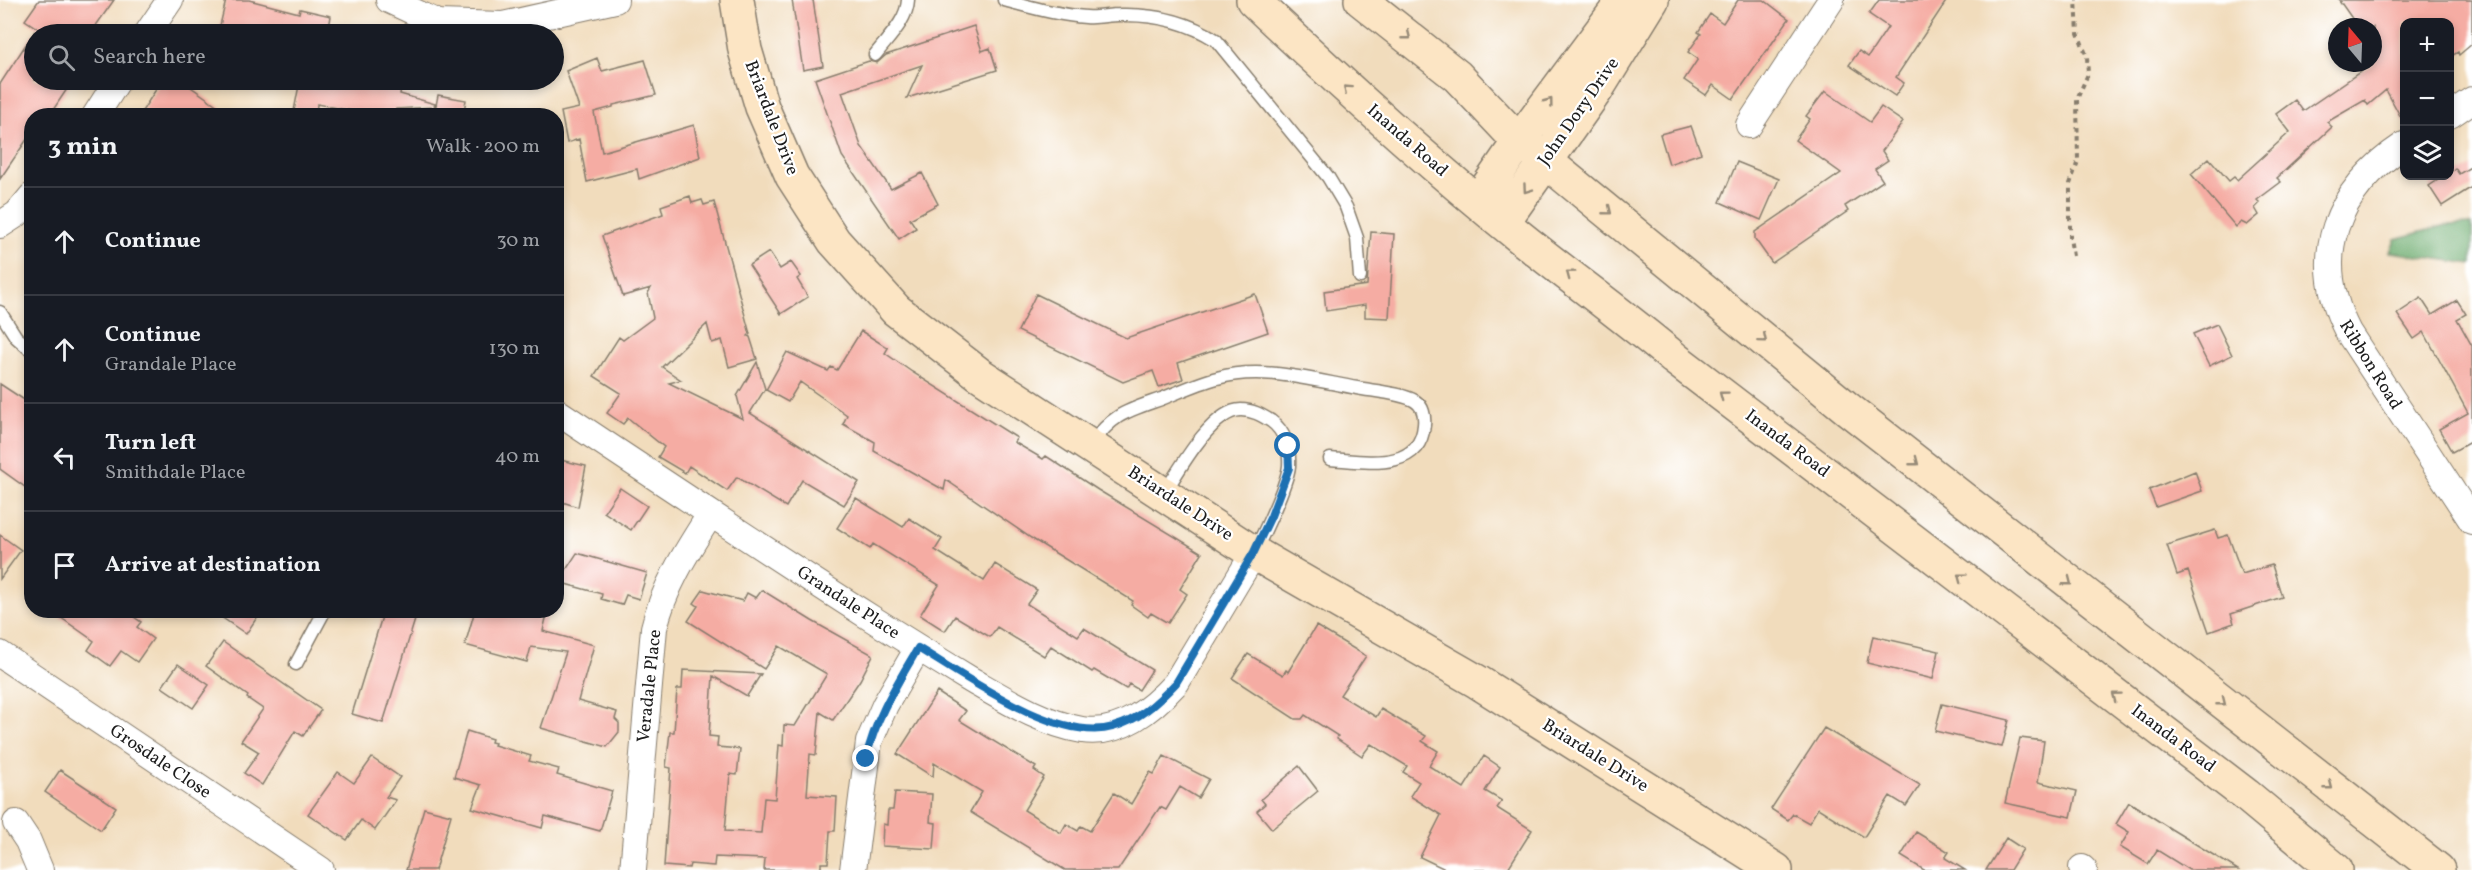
<!DOCTYPE html>
<meta charset="utf-8">
<style>
body{margin:0;font-family:Vollkorn,serif;background:#20242c;color:#f1f3f6}
.controls{position:absolute;right:18px;top:18px;display:grid;overflow:hidden;border-radius:12px;box-shadow:0 3px 9px #0003}
.controls button{width:54px;height:54px;display:grid;place-items:center;padding:0;border:0;border-bottom:2px solid #363941;background:#171b24;color:#f1f3f6;font:30px sans-serif}
.compass{position:absolute;left:2328px;top:18px;width:54px;height:54px;border-radius:50%;background:#171b24;box-shadow:0 3px 9px #0003;rotate:341deg}
.stop{position:absolute;width:18px;height:18px;margin:-14px;border:4px solid #1f6fb2;border-radius:50%;background:#fff}
.stop.end{background:#1f6fb2;border-color:#fff;box-shadow:0 2px 6px #0008}
.list{margin:0;padding:0;list-style:none}
h2{display:flex;justify-content:space-between;align-items:center;height:78px;margin:0;padding:0 24px;font-size:26px}
h2 small{font-size:20px;font-weight:400;color:#9ea1a6}
.list li{display:grid;grid-template-columns:39px 1fr auto;gap:18px;align-items:center;box-sizing:border-box;height:108px;padding:0 24px;border-top:2px solid #363941}
.list b{display:block;font-size:22px;white-space:nowrap}
.list p{margin:0;font-size:20px;white-space:nowrap;color:#9ea1a6}
.list em{font-size:20px;font-style:normal;color:#9ea1a6}
.icon{flex:none;width:33px;height:33px;fill:none;stroke:currentColor;stroke-width:2;stroke-linecap:round;stroke-linejoin:round}
.map{position:relative;flex:none;width:2472px;height:870px;overflow:hidden}
.search{position:absolute;background:#171b24;box-shadow:0 3px 9px #0003;left:24px;top:24px;width:540px;height:66px;display:flex;align-items:center;gap:15px;box-sizing:border-box;padding:0 21px;border-radius:33px;color:#9ea1a6;font-size:22px}
.panel{position:absolute;background:#171b24;box-shadow:0 3px 9px #0003;left:24px;top:108px;width:540px;height:510px;border-radius:24px}
.map>svg:first-child{display:block}
.forest{fill:#6dac6e;stroke:#446445;stroke-width:1.5}
.building{fill:#f5aca3}
.lines{fill:none;stroke-linecap:round;stroke-linejoin:round}
.lane-casing{stroke:#867c6c;stroke-width:15}
.street-casing{stroke:#867c6c;stroke-width:28}
.secondary-casing{stroke:#867c6c;stroke-width:36}
.path{stroke:#867c6c;stroke-width:4;stroke-dasharray:4.5 4.5;stroke-linecap:butt}
.lane{stroke:#fff;stroke-width:12}
.street{stroke:#fff;stroke-width:26}
.secondary{stroke:#fce5c4;stroke-width:33}
.oneway{stroke:#978b78}
.route{stroke:#1f6fb2;stroke-width:8}
.labels{text-anchor:middle;dominant-baseline:central;stroke-width:4.5;stroke-linejoin:round;paint-order:stroke}
.street-label{font-size:18px;fill:#1c1c1c;stroke:#fff}
</style>
<div class="map">
<svg width="2472" height="870" viewBox="0 0 2472 870">
<rect width="100%" height="100%" fill="#fff"/>
<filter id="ink" filterUnits="userSpaceOnUse"><feTurbulence type="fractalNoise" baseFrequency=".0167" numOctaves="2"/><feDisplacementMap in="SourceGraphic" scale="12" xChannelSelector="R" yChannelSelector="G"/><feConvolveMatrix kernelMatrix="1 2 1 2 8 2 1 2 1" color-interpolation-filters="sRGB"/></filter>
<filter id="wash" filterUnits="userSpaceOnUse"><feTurbulence type="fractalNoise" baseFrequency=".008" numOctaves="4" result="noise"/><feDisplacementMap in="SourceGraphic" scale="24" xChannelSelector="R" yChannelSelector="G"/><feGaussianBlur stdDeviation="1.35" result="paint"/><feColorMatrix in="noise" values="0 0 0 0 0 0 0 0 0 0 0 0 0 0 0 0 0 1.4 0 .05"/><feComposite in="paint" operator="in"/></filter>
<g filter="url(#wash)">
<rect width="100%" height="100%" fill="#f1dcbc"/>
<path class="forest" d="M2472,224V264L2390,252L2395,239L2447,225Z"/>
<g id="blocks">
<path class="building" d="M39,0H114L90,34H46L25,20Z
M226,0H249L299,13L300,9L331,16L328,34H218Z
M792,0H813L823,66L803,70Z
M1738,0H1764L1789,19L1733,99L1713,85L1706,95L1684,80L1698,59L1688,52L1701,34L1698,32L1710,14L1723,23Z
M1879,0H1947L1896,77L1904,83L1895,96L1849,65L1859,51L1868,57L1888,27L1869,14Z
M2339,0H2472V44L2459,55L2458,52L2450,57V22H2404V123L2386,90L2368,105L2365,100L2327,122L2332,127L2277,178L2281,182L2257,200L2260,203L2255,208L2259,215L2247,225L2241,222L2236,227L2191,174L2209,158L2229,181L2234,177L2237,180L2290,132L2276,114L2295,100L2303,111L2373,63V27H2358Z
M974,26L982,51L990,48L997,70L907,98L922,65L842,92L861,146L891,189L922,173L938,204L910,219L916,228L899,239L842,156L815,79L869,61L877,63L886,55Z
M34,32V80H73L49,116H32V132L0,179V84Z
M597,58L602,71L645,60L656,95L613,105V107L594,112L602,152L694,125L700,157L639,179L637,169L587,182L579,139L567,143L561,112L579,108L566,71Z
M162,80H196L191,87L232,116H139Z
M300,80H402L400,94L435,104L434,107L396,109L394,116H377L317,104L316,116H293Z
M1825,91L1870,122L1881,107L1903,122L1882,151L1888,160L1875,169L1883,181L1845,206L1848,211L1772,263L1755,239V232L1841,173L1795,140L1810,119L1806,116Z
M438,95L466,100L463,116H434Z
M1691,126L1701,153L1669,164L1660,134Z
M1737,162L1779,179L1761,220L1720,202Z
M2472,166V187L2442,206L2429,186L2444,176H2450V172L2455,168L2459,174Z
M690,196L692,203L702,200L704,205L714,202L750,334L748,336L750,337L757,359L729,367L722,340L712,343L707,324L662,367L681,380L669,383L743,419L737,396L757,362L765,389L750,413L859,482L844,505L802,480L786,507L737,477L727,491L689,466L685,473L658,457L664,447L628,418L623,424L607,413L621,393L594,376L619,337L623,340L653,318L648,293L651,288L623,296L602,236L663,214L661,206Z
M1371,232L1394,234L1389,318L1365,317V305L1326,311L1324,291L1367,285Z
M769,252L780,269L791,262L801,276L797,279L808,297L781,314L749,265Z
M1036,294L1126,338L1255,294L1268,332L1178,363L1183,379L1159,387L1153,371L1123,382L1018,331Z
M2421,298L2432,315L2457,300L2466,314L2457,319L2472,346V441L2452,452L2439,429L2468,413L2424,332L2414,339L2397,314Z
M2217,324L2232,355L2209,366L2193,334Z
M861,331L888,348L885,353L912,372L1017,438L1014,442L1043,459L1046,456L1098,490L1202,553L1180,589L1187,594L1168,623L1151,613L1148,617L1131,605L1133,601L1031,538L946,480L944,490L874,451L875,442L843,424L847,415L800,382L788,402L766,390L787,352L828,371L831,367L837,370Z
M0,384L32,405V492L0,469Z
M556,459L586,466L578,507L556,500Z
M2195,471L2202,491L2156,507L2149,490Z
M620,488L647,506L631,530L604,512Z
M856,498L903,527L909,518L942,539L935,550L984,581L995,564L1037,590L1027,604L1078,636L1084,628L1152,670L1139,690L1129,684L1126,689L1094,670L1092,672L1051,646L1044,656L997,627L990,637L955,616L945,631L920,615L939,585L873,544L870,549L837,528Z
M2215,530L2218,538L2228,535L2242,574L2272,565L2282,597L2231,614L2234,623L2209,632L2188,571L2177,575L2167,545Z
M0,535L21,550L0,579Z
M577,553L647,573L639,599L626,595L622,605L601,599L602,594L558,582Z
M703,590L743,601L747,593L756,598L762,590L812,621L873,655L860,680L833,720L820,712L816,755L810,754L807,795L837,797L835,831H830L828,863H821V868L817,870H764L765,859L715,857L714,866L690,864L689,868L664,866L671,768L666,767L670,732H674L677,689H682L683,670L761,674L747,696L713,676L709,736L718,737L717,747L740,749L737,775L730,774L725,831L761,833L764,798L775,799L779,745L783,746L784,725L795,726L827,674L779,646L764,669L688,621L698,606L694,603Z
M50,610H124L141,622L137,627L153,639L137,662L121,651L110,666L88,650L94,641Z
M211,610H262L246,634Z
M384,610H418L383,723L352,714Z
M475,610H548L543,631L594,645L578,701L617,712L615,719L619,723V732L607,747L541,728L566,652L531,647L527,662L465,645Z
M1316,626L1366,656L1340,695L1376,717L1381,709L1426,736L1422,741L1438,751L1429,766L1464,788L1484,756L1500,767L1485,791L1502,801L1497,808L1532,830L1507,870H1447L1420,857L1441,815L1410,796L1419,782L1403,772L1407,766L1371,744L1362,756L1337,739L1338,736L1305,715L1302,719H1295L1232,678L1248,654L1283,675L1286,670L1288,672Z
M1873,636L1939,651L1933,679L1867,663Z
M223,642L321,710L303,736L295,731L262,785L244,773L259,752L241,741L263,709L247,698L248,696L206,666Z
M178,664L209,685L193,708L162,687Z
M937,692L966,711L959,720L1036,767L1034,770L1044,777L1024,810L1061,833L1066,824L1078,831L1081,826L1090,831L1114,793L1131,804L1150,772L1154,774L1164,756L1209,779L1198,798L1180,787L1166,810L1160,807L1118,870H1065L970,812L982,792L934,763L933,777L897,754Z
M1942,704L2009,720L2002,747L1935,731Z
M1824,728L1920,785L1906,806L1890,796L1864,837L1818,808L1809,823L1793,814L1788,820L1771,809Z
M467,731L492,739L491,742L495,743L494,745L531,756L529,761L559,769L557,775L612,791L600,831L545,816L542,828L472,808L481,785L454,777Z
M2020,738L2044,741L2038,782L2077,791L2071,817L2005,803Z
M372,758L400,777L386,797L396,800L375,830L361,820L347,840L308,814L338,772L354,783Z
M1299,766L1318,791L1272,829L1257,811L1265,804L1261,799Z
M60,770L116,807L101,830L45,792Z
M895,792L932,794L930,822L936,823L934,849L882,846L883,824L887,825L888,810H893Z
M2129,802L2171,829L2238,870H2189L2157,850L2148,864L2120,847L2129,832L2116,824Z
M424,808L451,815L435,870H406Z
M1916,832L1949,852L1945,858L1965,870H1924L1901,856Z
M2006,838L2023,849L2010,870H1986Z"/>
</g>
</g>
<g filter="url(#ink)">
<use href="#blocks" fill-opacity="0" stroke="#867c6c" stroke-width="1.5"/>
<g class="lines">
<g class="lane-casing">
<path id="lane" d="M1004,0C1031,7 1058,15 1086,17C1097,18 1108,15 1119,15C1154,14 1187,21 1216,40L1328,177L1346,207L1357,238L1360,277
M875,55C887,39 907,21 908,0
M0,312L16,337L32,351
M1091,445C1112,414 1127,411 1161,399C1179,392 1198,383 1217,378C1261,365 1312,380 1357,388C1372,391 1402,393 1415,401C1423,406 1425,416 1424,425C1420,473 1363,461 1330,459
M1165,492C1179,470 1212,410 1241,410C1253,410 1261,415 1271,421C1285,431 1290,449 1289,466C1287,486 1264,532 1255,551
M296,664L325,610"/>
</g>
<g class="street-casing">
<path id="street" d="M389,0L438,23L503,25L615,0
M147,34L170,0
M2450,115L2472,100
M95,116L118,80
M1749,125L1831,0
M2404,145C2336,190 2309,256 2348,332L2472,521
M0,225L17,214L32,196
M556,411C661,481 765,550 871,618C904,639 938,660 971,680C1006,700 1042,723 1082,730C1120,736 1152,709 1176,683L1254,553
M0,654L321,870
M16,823L28,841L40,870
M2082,868L2084,870
M633,870L654,628C664,586 687,551 710,515
M853,870L869,742L885,705L918,648"/>
</g>
<g class="secondary-casing">
<path id="secondary" d="M737,0L745,50L762,107L792,176L834,241L896,310L979,374L1254,553L1478,682L1776,870
M1253,0C1339,82 1427,162 1520,237C1571,278 1624,316 1674,358L2246,795L2336,870
M1361,0L1457,76L1509,131L1848,409L2438,870
M1478,201L1520,140L1624,0
M1503,222L1597,89L1652,0"/>
</g>
<path class="path" d="M2073,256L2070,238V184L2078,161L2077,99L2088,74L2087,57L2078,33L2076,0"/>
<use href="#lane" class="lane"/>
<use href="#street" class="street"/>
<use href="#secondary" class="secondary"/>
</g>
<defs><path id="oneway-chevron" d="M-2-3.5L2.5 0L-2 3.5" fill="none" stroke-width="1.6" stroke-linecap="round" stroke-linejoin="round" transform="scale(1.5)"/></defs>
<g class="oneway">
<use href="#oneway-chevron" transform="translate(1407 36) rotate(38)"/>
<use href="#oneway-chevron" transform="translate(1347 89) rotate(-138)"/>
<use href="#oneway-chevron" transform="translate(1549 102) rotate(-53)"/>
<use href="#oneway-chevron" transform="translate(1527 189) rotate(125)"/>
<use href="#oneway-chevron" transform="translate(1608 211) rotate(39)"/>
<use href="#oneway-chevron" transform="translate(1570 274) rotate(-143)"/>
<use href="#oneway-chevron" transform="translate(1763 339) rotate(40)"/>
<use href="#oneway-chevron" transform="translate(1723 395) rotate(-143)"/>
<use href="#oneway-chevron" transform="translate(1915 462) rotate(38)"/>
<use href="#oneway-chevron" transform="translate(1961 577) rotate(-143)"/>
<use href="#oneway-chevron" transform="translate(2068 582) rotate(38)"/>
<use href="#oneway-chevron" transform="translate(2116 696) rotate(-143)"/>
<use href="#oneway-chevron" transform="translate(2222 702) rotate(38)"/>
<use href="#oneway-chevron" transform="translate(2329 786) rotate(38)"/>
</g>
</g>
<g class="lines" filter="url(#ink)">
<path class="route" d="M866,759C875,718 897,684 918,648C965,676 1057,743 1113,727C1139,720 1157,703 1176,683L1254,552L1271,516L1289,468L1288,446"/>
</g>
<g class="labels">
<g class="street-label">
<text transform="translate(1579 112) rotate(-55)">John Dory Drive</text>
<text transform="translate(771 118) rotate(69)">Briardale Drive</text>
<text transform="translate(1407 141) rotate(41)">Inanda Road</text>
<text transform="translate(2370 365) rotate(58)">Ribbon Road</text>
<text transform="translate(1787 444) rotate(37)">Inanda Road</text>
<text transform="translate(1180 504) rotate(33)">Briardale Drive</text>
<text transform="translate(848 603) rotate(33)">Grandale Place</text>
<text transform="translate(650 686) rotate(-84)">Veradale Place</text>
<text transform="translate(2173 739) rotate(37)">Inanda Road</text>
<text transform="translate(1595 756) rotate(32)">Briardale Drive</text>
<text transform="translate(160 762) rotate(34)">Grosdale Close</text>
</g>
</g>
</svg>
<div class="controls">
<button>+</button>
<button>−</button>
<button><svg class="icon" aria-label="layers" viewBox="0 0 24 24"><path d="M12 4l9 5-9 5-9-5zM3 14l9 5 9-5"/></svg></button>
</div>
<svg class="compass" viewBox="-18 -18 36 36"><path d="M0-13l5 13h-10z" fill="#e53935"/><path d="M0 13l5-13h-10z" fill="#9ea1a6"/></svg>
<div class="stop" style="left:1288px;top:446px"></div>
<div class="stop end" style="left:866px;top:759px"></div>
<div class="search"><svg class="icon" aria-label="search" viewBox="0 0 24 24"><circle cx="10" cy="10" r="6"/><path d="M15 15l6 6"/></svg>Search here</div>
<section class="panel">
<h2>3 min<small>Walk · 200 m</small></h2>
<ul class="list">
<li><svg class="icon" aria-label="ahead" viewBox="0 0 24 24"><path d="M12 20V5M6 11l6-6 6 6"/></svg><div><b>Continue</b></div><em>30 m</em></li>
<li><svg class="icon" aria-label="ahead" viewBox="0 0 24 24"><path d="M12 20V5M6 11l6-6 6 6"/></svg><div><b>Continue</b><p>Grandale Place</p></div><em>130 m</em></li>
<li><svg class="icon" aria-label="left" viewBox="0 0 24 24"><path d="M17 20v-9H6M10 6l-5 5 5 5"/></svg><div><b>Turn left</b><p>Smithdale Place</p></div><em>40 m</em></li>
<li><svg class="icon" aria-label="arrive" viewBox="0 0 24 24"><path d="M6 21V4h12l-3 4 3 4H6"/></svg><div><b>Arrive at destination</b></div></li>
</ul>
</section>
</div>
